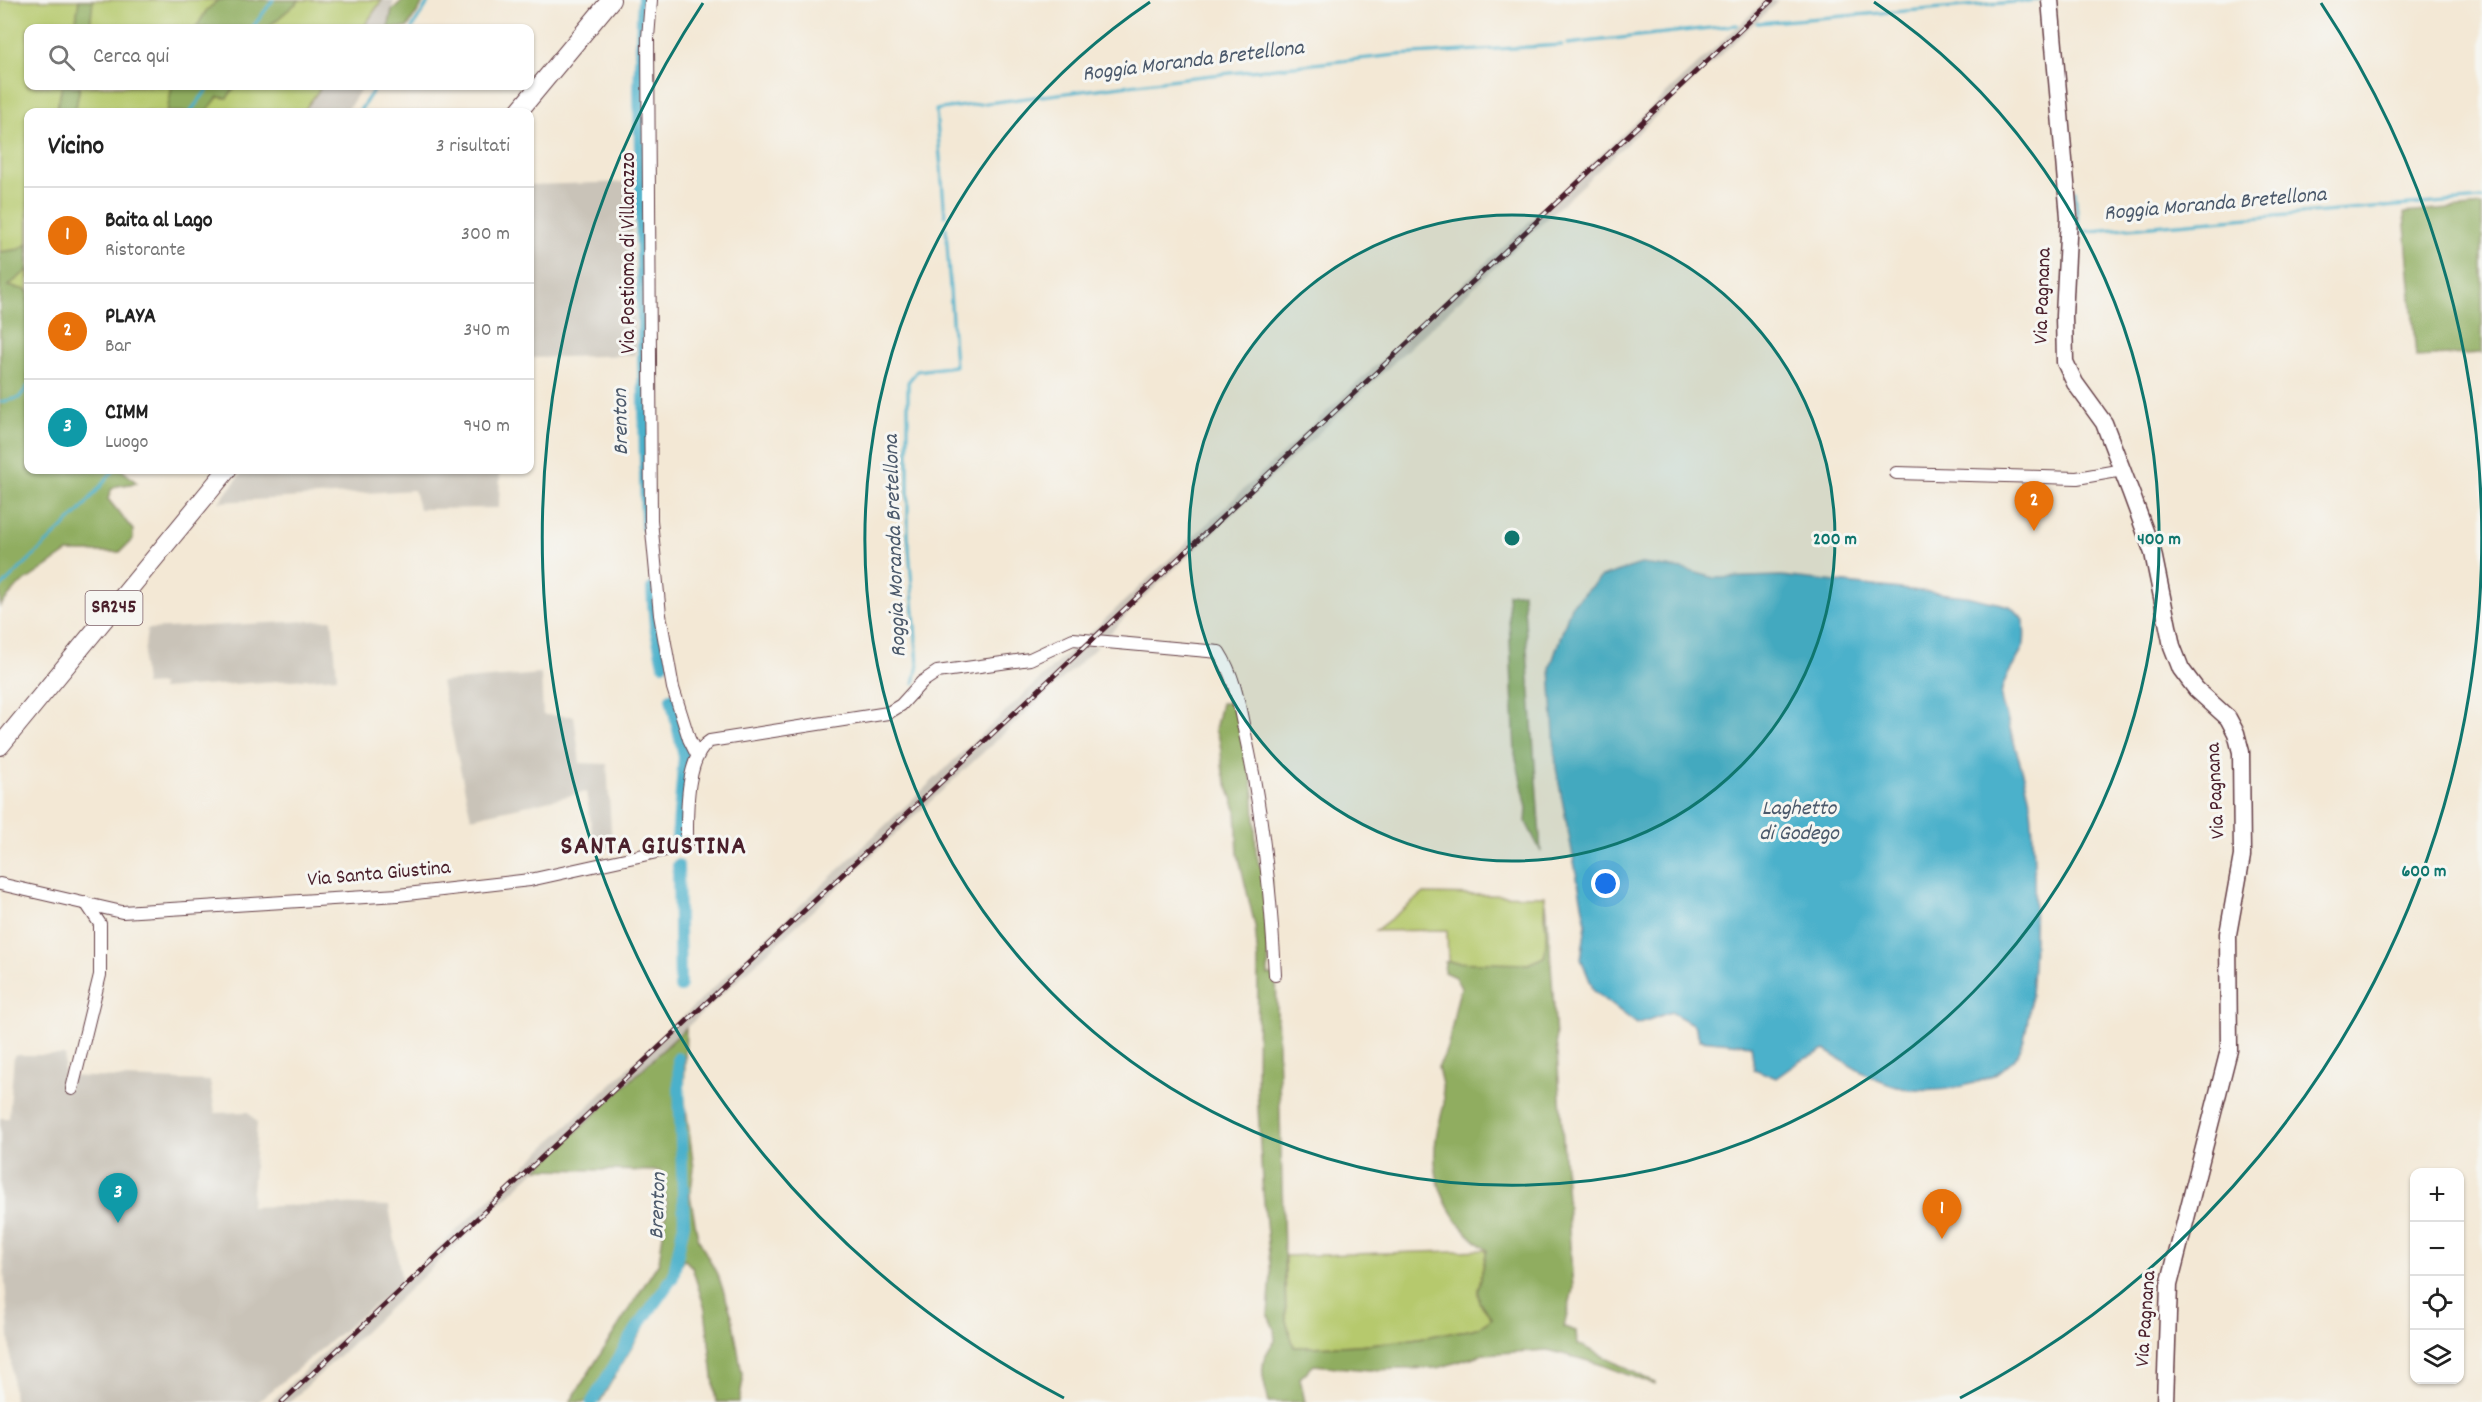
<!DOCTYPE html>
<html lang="it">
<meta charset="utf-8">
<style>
body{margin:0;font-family:Dekko,sans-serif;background:#f6f6f6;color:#222}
.controls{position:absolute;right:18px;bottom:18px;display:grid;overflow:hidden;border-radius:12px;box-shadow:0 2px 4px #0004}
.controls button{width:54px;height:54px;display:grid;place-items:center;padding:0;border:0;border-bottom:2px solid #e0e0e0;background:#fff;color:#222;font:30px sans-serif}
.you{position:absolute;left:1606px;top:884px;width:21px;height:21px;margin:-15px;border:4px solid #fff;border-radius:50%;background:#1a73e8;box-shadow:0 0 0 9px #1a73e833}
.badge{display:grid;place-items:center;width:39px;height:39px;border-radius:50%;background:#d93025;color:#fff;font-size:20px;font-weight:700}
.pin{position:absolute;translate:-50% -50px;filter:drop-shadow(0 2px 3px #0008)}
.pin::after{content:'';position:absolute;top:32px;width:21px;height:18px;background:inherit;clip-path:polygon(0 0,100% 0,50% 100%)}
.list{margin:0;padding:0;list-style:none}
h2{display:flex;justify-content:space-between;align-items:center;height:78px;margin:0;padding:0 24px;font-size:26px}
h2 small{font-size:20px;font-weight:400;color:#767676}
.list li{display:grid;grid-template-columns:39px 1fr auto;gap:18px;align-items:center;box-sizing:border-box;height:96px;padding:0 24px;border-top:2px solid #e0e0e0}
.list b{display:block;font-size:22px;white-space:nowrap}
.list p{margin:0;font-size:20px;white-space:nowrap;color:#767676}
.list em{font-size:20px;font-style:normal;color:#767676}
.icon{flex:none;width:33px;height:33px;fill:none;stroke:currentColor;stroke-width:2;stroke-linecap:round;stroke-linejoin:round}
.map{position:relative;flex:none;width:2482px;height:1402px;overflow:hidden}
.search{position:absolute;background:#fff;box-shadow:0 2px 4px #0004;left:24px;top:24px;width:510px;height:66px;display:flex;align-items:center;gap:15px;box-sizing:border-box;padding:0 21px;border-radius:12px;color:#767676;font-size:22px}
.panel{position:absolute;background:#fff;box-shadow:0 2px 4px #0004;left:24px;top:108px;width:510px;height:366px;border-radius:12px}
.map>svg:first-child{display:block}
.industrial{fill:#c9c3b8}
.green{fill:#b6c96d;stroke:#80744c;stroke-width:1.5}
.forest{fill:#90ad60;stroke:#6d6646;stroke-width:1.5}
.water{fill:#4cb1cb;stroke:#4b687b;stroke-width:1.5}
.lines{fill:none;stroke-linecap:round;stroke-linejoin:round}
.stream{stroke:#4cb1cb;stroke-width:3}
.canal{stroke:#4cb1cb;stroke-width:12}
.street-casing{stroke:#633d44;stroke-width:14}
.secondary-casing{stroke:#633d44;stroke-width:19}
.primary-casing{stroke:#633d44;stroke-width:20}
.street{stroke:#fff;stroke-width:12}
.secondary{stroke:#fff;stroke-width:16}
.primary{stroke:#fff;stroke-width:18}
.rail-casing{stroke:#4a1f2b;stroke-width:5}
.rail{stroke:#f6f6f2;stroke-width:3;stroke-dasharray:9;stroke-linecap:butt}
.ring{fill:none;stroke:#0f766e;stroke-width:3}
.labels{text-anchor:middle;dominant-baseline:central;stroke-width:6;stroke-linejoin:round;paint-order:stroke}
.shield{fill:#f6f6f2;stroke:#7e6067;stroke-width:1.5}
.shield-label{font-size:20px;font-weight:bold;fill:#4a1f2b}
.street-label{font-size:21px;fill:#4a1f2b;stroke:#f6f6f2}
.water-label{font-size:22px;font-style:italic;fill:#4b596b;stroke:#f6f6f2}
.district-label{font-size:27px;font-weight:bold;letter-spacing:1.5px;fill:#4a1f2b;stroke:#f6f6f2}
.centre{fill:#0f766e;stroke:#f6f6f2;stroke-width:3}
.ring-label{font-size:18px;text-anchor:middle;font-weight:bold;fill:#0f766e;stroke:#f6f6f2;stroke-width:6;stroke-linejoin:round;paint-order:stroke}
</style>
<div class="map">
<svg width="2482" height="1402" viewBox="0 0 2482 1402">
<rect width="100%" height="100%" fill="#f6f6f2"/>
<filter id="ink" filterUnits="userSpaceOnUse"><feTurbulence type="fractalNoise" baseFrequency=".0167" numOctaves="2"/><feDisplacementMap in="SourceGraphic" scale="12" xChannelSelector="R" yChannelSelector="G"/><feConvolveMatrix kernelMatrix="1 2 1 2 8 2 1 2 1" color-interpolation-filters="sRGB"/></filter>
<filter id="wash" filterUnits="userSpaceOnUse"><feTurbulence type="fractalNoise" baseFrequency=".008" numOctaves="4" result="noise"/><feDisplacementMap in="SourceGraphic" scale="24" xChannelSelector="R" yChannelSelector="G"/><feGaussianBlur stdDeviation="1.35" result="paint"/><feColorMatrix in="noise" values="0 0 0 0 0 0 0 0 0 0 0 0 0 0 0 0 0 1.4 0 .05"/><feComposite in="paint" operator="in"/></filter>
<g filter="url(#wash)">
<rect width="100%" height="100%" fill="#f3e8d5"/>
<path class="industrial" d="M300,0H394L388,28H267Z
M1766,0H1779L1135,606L1106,638L1087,636Z
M236,86H363L346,112H206Z
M631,182L635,355L530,358V185Z
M244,470H500L499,508L419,509L414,490L219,502Z
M332,620L337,677L161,689L162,684L145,685L143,664L147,629Z
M1078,643L1098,646L686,1028L290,1402H271L387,1294L258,1402H14L0,1216V1118H9L14,1055H65L63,1076L210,1081L215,1113L248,1112L257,1122L251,1207L330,1204L389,1206L402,1282Z
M541,674L543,715L574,716L580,763L607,764L612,846L595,851L586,792L471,818L441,682Z"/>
<path class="green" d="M0,0H382L363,28H28V86H322L303,112H28V470L0,535Z
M1423,894L1545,896L1544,918L1549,940L1544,957L1528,964L1448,963L1447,930L1375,931Z
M1487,1250L1478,1290L1479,1302L1492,1318C1476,1333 1461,1330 1441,1334C1392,1344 1344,1347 1294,1347L1286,1321L1285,1256Z"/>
<path class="forest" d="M79,0H93L90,28H75Z
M218,0H300L267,28H196L206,11Z
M403,0H425L407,28H388L392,10Z
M62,86H80L75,112H56Z
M172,86H236L227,98L218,97L206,112H167Z
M2482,206V353L2416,357L2404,213Z
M28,243V270L8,286L28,290V470H122L137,483L117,486L111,490L108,499L133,530V539L120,552H68L18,586L0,606V252L20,249Z
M1523,592L1541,852L1526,822L1527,808L1515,754L1508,594Z
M1221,703H1239L1254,794L1256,852L1259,864L1271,879L1268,975H1276L1286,1321L1294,1347C1344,1347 1392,1344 1441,1334C1460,1330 1476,1333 1492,1318L1479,1302L1478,1290L1487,1250C1451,1224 1429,1184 1436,1139C1437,1127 1442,1115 1444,1103C1445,1092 1440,1078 1438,1067C1454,1042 1451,1014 1461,988L1455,977L1444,972L1445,962L1528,964L1544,957C1549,938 1543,922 1546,903L1550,949L1573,1289L1564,1327L1576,1331L1577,1343L1655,1383V1385L1599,1364L1548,1350L1484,1354L1438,1368L1369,1370L1314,1365L1300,1378L1305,1402H1269C1262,1378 1257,1361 1275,1341L1274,1329L1268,1315L1271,1275L1262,1181L1257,1089L1258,960L1255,926L1238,854L1236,809L1223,773L1220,742L1215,730Z
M686,1028L684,1094L694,1168L690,1196L698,1238L719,1278L732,1316L743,1380L739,1402H716L705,1309L692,1267L684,1259C658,1308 626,1353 600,1402H570L659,1262L667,1205L660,1171L537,1169Z"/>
<path class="water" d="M1641,564L1683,569L1714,578L1781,576L1966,596L2010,606L2024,620C2024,628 2026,640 2023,647C2017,664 2002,677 2001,696C2001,703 2005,712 2007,718C2014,745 2025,774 2030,801C2036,844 2039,1021 2018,1053C1996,1086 1933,1097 1897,1087C1871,1080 1848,1064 1825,1050L1800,1061L1776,1078L1754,1069L1751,1045L1700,1040L1694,1025L1671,1012L1637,1024L1594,991L1581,959L1586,924L1556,768L1550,668L1571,606L1601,577Z"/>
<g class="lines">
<path class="stream" d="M1757,23L2041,0
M252,28L273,0
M412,28L430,0
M1567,44L1737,25
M190,112L210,86
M359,112L376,86
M2075,191L2079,232L2482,199
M945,216L936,110L940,109L1185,78L1396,55L1562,45
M0,402L19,398L28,386
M0,588L80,511L114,470
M914,683L918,665L908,535V382L917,371L955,366L946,228
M684,757L689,748"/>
<path class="canal" d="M643,0L639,89L646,527
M652,589L655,627L663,664
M671,698L684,757L677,839
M678,865L680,987
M592,1402L635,1331L673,1277L684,1223L678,1058"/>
</g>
</g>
<g filter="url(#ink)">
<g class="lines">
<g class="street-casing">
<path id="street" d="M651,0L648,38L651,520L660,615L673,688L689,739L697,755
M1896,473L2077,478L2123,470
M0,884L122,912L398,895L530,880L684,846L687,842C687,815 685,757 710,741L888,713L901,705L922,682L937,672L1030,659L1073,639L1219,652C1235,677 1239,705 1245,734C1263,814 1271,894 1275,975
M72,1089L100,975V924L86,903"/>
</g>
<g class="secondary-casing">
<path id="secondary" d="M2050,0L2069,217L2064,316L2065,362L2075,383L2104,423L2131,493L2153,553L2172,646L2181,669L2196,689L2228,718L2236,733L2241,752L2242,856L2228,934L2229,1050L2169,1285L2165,1402"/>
</g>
<g class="primary-casing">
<path id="primary" d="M518,112L611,0
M0,746L227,470"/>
</g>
<use href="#street" class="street"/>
<use href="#secondary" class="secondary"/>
<use href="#primary" class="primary"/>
<g class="rail-casing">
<path id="rail" d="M282,1402L1772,0"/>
</g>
<use href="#rail" class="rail"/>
</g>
</g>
<circle cx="1512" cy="538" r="323" fill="#0f766e" fill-opacity=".12"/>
<g class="ring">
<circle cx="1512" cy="538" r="323"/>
<path d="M1874 2A647 647 0 1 1 1150 2"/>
<path d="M1064 1398A970 970 0 0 1 703 3M2321 3A970 970 0 0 1 1960 1398"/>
</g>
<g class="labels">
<rect class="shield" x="85.5" y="591" width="57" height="34" rx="4.5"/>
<g class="shield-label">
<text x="114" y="608">SR245</text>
</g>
<g class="street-label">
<text transform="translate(630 253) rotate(-90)">Via Postioma di Villarazzo</text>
<text transform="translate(2044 296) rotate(-88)">Via Pagnana</text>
<text transform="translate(2217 791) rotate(-93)">Via Pagnana</text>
<text transform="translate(379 875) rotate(-5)">Via Santa Giustina</text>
<text transform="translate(2147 1319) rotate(-86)">Via Pagnana</text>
</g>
<g class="water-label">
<text transform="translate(1193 62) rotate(-7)">Roggia Moranda Bretellona</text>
<text transform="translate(2215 205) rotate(-5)">Roggia Moranda Bretellona</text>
<text transform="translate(622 422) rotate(-91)">Brenton</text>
<text transform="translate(896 546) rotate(-92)">Roggia Moranda Bretellona</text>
<text x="1799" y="809">Laghetto<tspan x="1799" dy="25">di Godego</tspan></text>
<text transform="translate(659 1206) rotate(-88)">Brenton</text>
</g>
<g class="district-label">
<text x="654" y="847">SANTA GIUSTINA</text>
</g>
</g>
<circle cx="1512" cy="538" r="9" class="centre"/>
<g class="ring-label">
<text x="1835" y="544">200 m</text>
<text x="2159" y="544">400 m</text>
<text x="2424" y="876">600 m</text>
</g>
</svg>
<div class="controls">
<button>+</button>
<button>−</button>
<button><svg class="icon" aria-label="locate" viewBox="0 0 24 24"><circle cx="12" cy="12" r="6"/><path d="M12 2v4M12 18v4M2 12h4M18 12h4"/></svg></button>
<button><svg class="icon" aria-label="layers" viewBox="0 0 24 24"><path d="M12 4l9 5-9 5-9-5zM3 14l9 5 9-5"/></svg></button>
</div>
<div class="you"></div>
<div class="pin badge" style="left:1942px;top:1239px;background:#e8710a">1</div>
<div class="pin badge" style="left:2034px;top:531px;background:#e8710a">2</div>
<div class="pin badge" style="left:118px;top:1223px;background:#0f9aa8">3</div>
<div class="search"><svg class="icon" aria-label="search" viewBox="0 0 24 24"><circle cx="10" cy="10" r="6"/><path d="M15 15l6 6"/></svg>Cerca qui</div>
<section class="panel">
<h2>Vicino<small>3 risultati</small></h2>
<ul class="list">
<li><span class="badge" style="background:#e8710a">1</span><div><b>Baita al Lago</b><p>Ristorante</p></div><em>300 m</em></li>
<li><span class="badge" style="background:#e8710a">2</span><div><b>PLAYA</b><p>Bar</p></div><em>340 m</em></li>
<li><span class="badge" style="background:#0f9aa8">3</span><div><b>CIMM</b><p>Luogo</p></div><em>940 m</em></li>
</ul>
</section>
</div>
